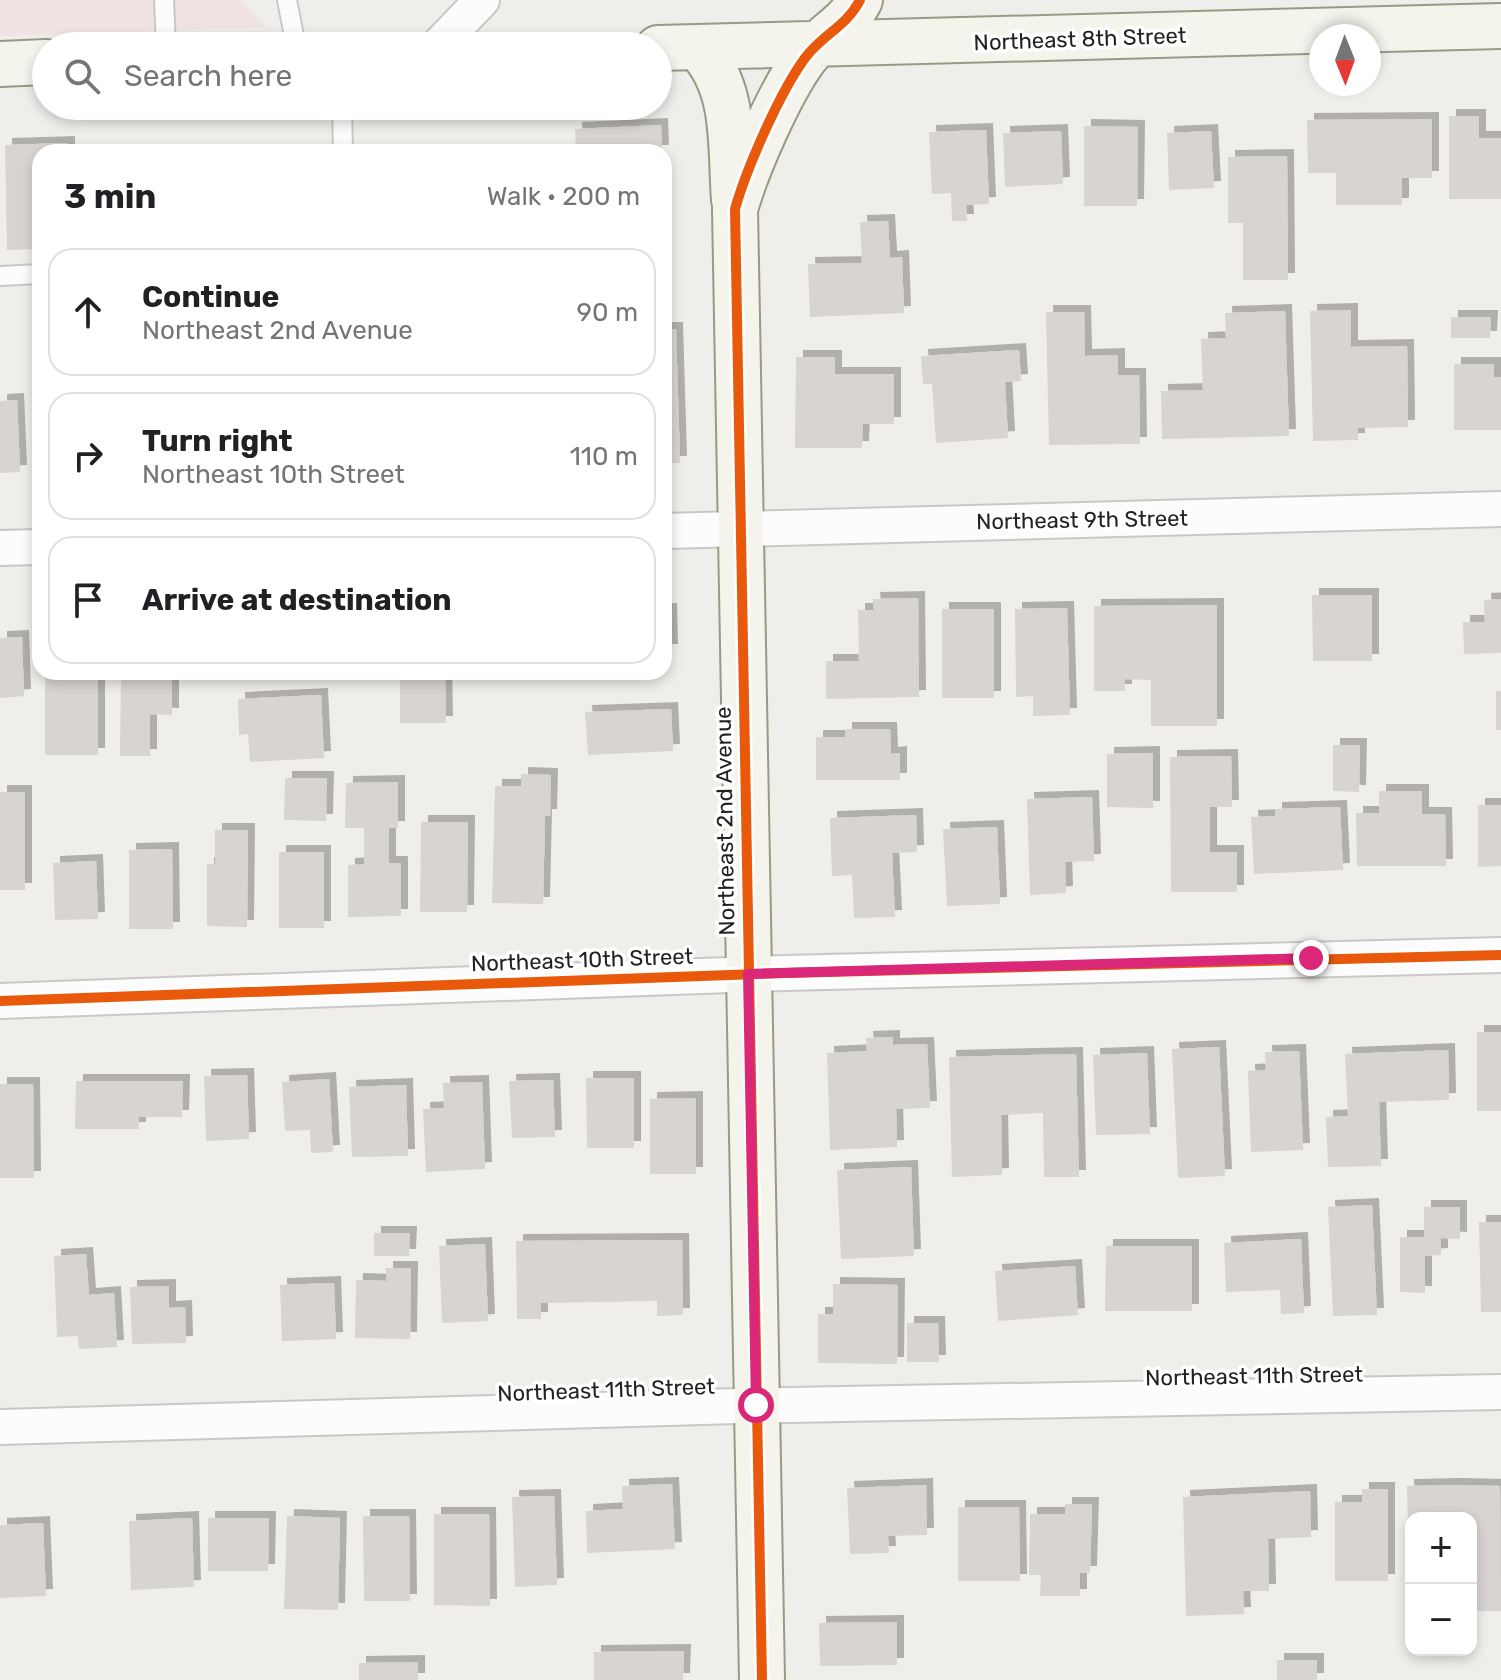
<!DOCTYPE html>
<meta charset="utf-8">
<style>
body{margin:0;font-family:Rubik,sans-serif;background:#f2f2f2;color:#202124}
.controls{position:absolute;right:24px;bottom:24px;display:grid;overflow:hidden;border-radius:16px;box-shadow:0 4px 12px #0003}
.controls button{width:72px;height:72px;display:grid;place-items:center;padding:0;border:0;border-bottom:2px solid #e0e0e0;background:#fff;color:#202124;font:40px sans-serif}
.compass{position:absolute;left:1309px;top:24px;width:72px;height:72px;border-radius:50%;background:#fff;box-shadow:0 4px 12px #0003;rotate:179deg}
.stop{position:absolute;width:24px;height:24px;margin:-18px;border:6px solid #db2777;border-radius:50%;background:#fff}
.stop.end{background:#db2777;border-color:#fff;box-shadow:0 2px 8px #0008}
.list{margin:0;padding:0;list-style:none}
h2{display:flex;justify-content:space-between;align-items:center;height:104px;margin:0;padding:0 32px;font-size:34px}
h2 small{font-size:26px;font-weight:400;color:#757577}
.list li{display:grid;grid-template-columns:52px 1fr auto;gap:24px;align-items:center;box-sizing:border-box;height:128px;margin:0 16px 16px;padding:0 16px;border:2px solid #e0e0e0;border-radius:24px}
.list b{display:block;font-size:30px;white-space:nowrap}
.list p{margin:0;font-size:26px;white-space:nowrap;color:#757577}
.list em{font-size:26px;font-style:normal;color:#757577}
.icon{flex:none;width:44px;height:44px;fill:none;stroke:currentColor;stroke-width:2;stroke-linecap:round;stroke-linejoin:round}
.map{position:relative;flex:none;width:1501px;height:1680px;overflow:hidden}
.search{position:absolute;background:#fff;box-shadow:0 4px 12px #0003;left:32px;top:32px;width:640px;height:88px;display:flex;align-items:center;gap:20px;box-sizing:border-box;padding:0 28px;border-radius:44px;color:#757577;font-size:30px}
.panel{position:absolute;background:#fff;box-shadow:0 4px 12px #0003;left:32px;top:144px;width:640px;height:536px;border-radius:24px}
.map>svg:first-child{display:block}
.commercial{fill:#f1e3e1}
.building{fill:#d7d4d2;filter:url(#shadow)}
.lines{fill:none;stroke-linecap:round;stroke-linejoin:round}
.lane-casing{stroke:#c9c8c7;stroke-width:22}
.street-casing{stroke:#c9c8c7;stroke-width:38}
.secondary-casing{stroke:#999a82;stroke-width:48}
.lane{stroke:#fdfcfc;stroke-width:18}
.street{stroke:#fdfcfc;stroke-width:34}
.secondary{stroke:#f4f4ed;stroke-width:44}
.cycleway-casing{stroke:#fff;stroke-width:15}
.cycleway{stroke:#e8590c;stroke-width:10}
.route{stroke:#db2777;stroke-width:10}
.labels{text-anchor:middle;dominant-baseline:central;stroke-width:7;stroke-linejoin:round;paint-order:stroke}
.street-label{font-size:22px;fill:#222;stroke:#fff}
</style>
<div class="map">
<svg width="1501" height="1680" viewBox="0 0 1501 1680">
<defs>
<filter id="shadow"><feDropShadow dx="7" dy="-7" stdDeviation="0" flood-color="#0004"/></filter>
</defs>
<rect width="100%" height="100%" fill="#f0eeeb"/>
<path class="commercial" d="M0,0H240L266,27L0,36Z"/>
<path class="building" d="M1449,116H1479V138H1501V199H1449Z
M1432,119V178H1402V205H1336V173H1308L1307,120Z
M661,125L662,152H576L575,129Z
M1084,126L1138,127L1137,206H1084Z
M986,130L989,204L966,205L967,221H952L951,193L932,194L929,132Z
M1061,131L1063,184L1005,187L1003,133Z
M1211,131L1214,188L1169,190L1167,133Z
M68,143V152H40V249L7,250L5,145Z
M1287,156L1288,280H1243V223H1228V157Z
M888,221L890,258L902,257L904,313L810,317L808,264L862,263L860,222Z
M1351,310V347L1407,346L1408,427L1358,428V440L1313,441L1310,311Z
M1285,311L1289,436L1162,439L1161,391L1203,390L1201,339L1226,338L1225,313Z
M1046,312H1084L1085,356L1118,355V375H1139L1140,444L1049,445Z
M1451,317H1491L1490,338H1451Z
M664,329H676L680,463H664Z
M1019,350L1021,381L1005,382L1008,438L936,443L932,384H923L921,356Z
M796,357H835V374H894V424H863L862,448H795Z
M1454,364H1494V377H1501V430H1454Z
M17,400L20,472L0,473V401Z
M1312,595H1372V661H1313Z
M918,598L919,697L826,699V661H859L858,610H874L873,599Z
M1501,599V653L1464,654L1463,622H1485L1484,600Z
M1217,605V726H1151V680L1125,679V691H1094V606Z
M1067,608L1070,715L1033,716V696L1016,697L1015,609Z
M942,609H994V698H942Z
M664,610H670L671,651H664Z
M22,637L24,696L0,698V638Z
M45,672H98V755H45Z
M121,672H172V715L150,714V756H120Z
M400,672H445L446,723H400Z
M475,672H547V677H475Z
M1496,691H1501V730H1496Z
M321,695L324,758L250,762L248,734L239,735L238,699Z
M671,709L673,751L588,755L585,712Z
M845,729H890L891,754L900,753V780H816V737H845Z
M1333,745H1360L1359,792L1333,791Z
M1153,753V808L1107,807V754Z
M1231,756L1232,807H1210V852H1237V892H1171L1170,757Z
M521,774L551,775L550,816H545L543,904L492,903L495,786H521Z
M285,778H327L326,821L284,820Z
M398,782V828H389V863H401V916L348,917V865L364,864V828H345L346,783Z
M1379,791H1422V814H1445L1446,866H1357L1356,813H1379Z
M0,792H25V890H0Z
M1092,797L1094,861L1065,862L1066,893L1030,895L1027,799Z
M1478,805H1501V866L1478,867Z
M1340,807L1343,870L1254,874L1251,817L1275,816V809Z
M916,815L917,852L892,853L895,917L854,918L852,875L832,876L830,818Z
M421,822H468L467,912H420Z
M997,827L1000,904L947,906L943,829Z
M215,830H248L247,927L207,926V864H215Z
M172,849L173,929H129V850Z
M279,852H324V928H279Z
M96,861L98,919L55,920L53,863Z
M1477,1032H1501V1111H1477Z
M893,1037V1045L927,1044L930,1108L896,1109L897,1147L830,1150L827,1053L867,1051L866,1038Z
M1219,1047L1225,1176L1178,1178L1172,1049Z
M1448,1050L1449,1100L1379,1102L1381,1166L1328,1167L1326,1117L1348,1116L1345,1054Z
M1299,1051L1303,1150L1251,1152L1248,1071L1266,1070L1265,1052Z
M1147,1053L1150,1134L1096,1135L1093,1055Z
M1076,1054L1079,1177H1044L1043,1113L1001,1115L1002,1175L952,1177L949,1057Z
M247,1075L249,1139L206,1141L204,1076Z
M586,1078H634V1148H587Z
M329,1079L333,1152L311,1153L310,1130L285,1131L282,1082Z
M553,1080L555,1137L512,1138L509,1081Z
M76,1081H183L182,1117H139V1129H75Z
M482,1082L485,1169L426,1172L423,1109L444,1108L443,1083Z
M0,1084H33L34,1178H0Z
M406,1085L408,1156L352,1157L349,1087Z
M696,1098V1174H650V1099Z
M911,1167L914,1256L841,1259L837,1170Z
M1372,1205L1377,1315L1333,1316L1328,1207Z
M1424,1207H1460V1239L1441,1238V1255L1425,1256V1293L1400,1292V1237H1424Z
M1479,1222H1501V1312H1481Z
M374,1233H410L409,1256H374Z
M1301,1239L1304,1313L1281,1314L1280,1290L1226,1292L1224,1243Z
M682,1240L683,1315L657,1316V1301L541,1303V1319H517L516,1241Z
M485,1244L488,1321L442,1323L439,1246Z
M1106,1246H1192V1311H1105Z
M86,1254L89,1295L114,1293L117,1347L79,1349L78,1336L57,1337L54,1256Z
M1075,1266L1078,1315L998,1321L995,1271Z
M386,1268H411L410,1339L355,1338L356,1280L386,1281Z
M334,1283L336,1339L282,1341L280,1285Z
M833,1284L898,1285L897,1364L818,1363V1314H833Z
M169,1286V1308L185,1307L186,1343L132,1344L130,1287Z
M907,1323H938L939,1362H907Z
M672,1484L675,1549L587,1553L586,1511L623,1509L622,1486Z
M926,1485L927,1535L888,1536L889,1553L850,1554L847,1488Z
M1454,1485L1500,1486L1501,1611H1471V1518H1411V1530H1408L1407,1486Z
M1362,1489H1388V1581H1335V1502H1362Z
M1310,1491L1311,1537L1268,1539L1269,1591H1243L1244,1614L1186,1616L1183,1497Z
M554,1496L557,1585L515,1587L512,1497Z
M1065,1504H1092L1090,1573H1080V1596H1040L1041,1575H1029L1030,1514H1065Z
M958,1507H1019L1020,1581H958Z
M434,1514H489L490,1606L434,1605Z
M287,1516L340,1518L338,1610L284,1609Z
M363,1516H409L410,1601H364Z
M192,1518L194,1587L131,1590L129,1521Z
M208,1518H269L268,1571H208Z
M43,1523L46,1596L0,1598V1525Z
M897,1622V1665L820,1666L819,1623Z
M684,1651L683,1680H594V1652Z
M1277,1660H1317V1680H1277Z
M418,1662V1680H359V1663Z"/>
<g class="lines">
<g class="lane-casing">
<path id="lane" d="M164,0L166,46
M287,0L296,46
M342,106L343,152
M0,276L40,274"/>
</g>
<g class="street-casing">
<path id="street" d="M438,46L482,0
M664,531L1501,509
M0,548L40,547
M0,1001L785,973L1501,955
M0,1427L738,1406L1501,1392"/>
</g>
<g class="secondary-casing">
<path id="secondary" d="M658,48L1501,26
M698,48C737,88 730,147 734,200
M0,64L46,62
M762,1680L735,209C747,167 780,92 805,58C822,35 847,26 860,0"/>
</g>
<use href="#lane" class="lane"/>
<use href="#street" class="street"/>
<use href="#secondary" class="secondary"/>
<g class="cycleway-casing">
<path id="cycleway" d="M0,1001L785,973L1501,955
M762,1680L735,209C747,167 780,92 805,58C822,35 847,26 860,0"/>
</g>
<use href="#cycleway" class="cycleway"/>
</g>
<g class="lines">
<path class="route" d="M756,1405L748,974L1311,958"/>
</g>
<g class="labels">
<g class="street-label">
<text transform="translate(1080 39) rotate(-2)">Northeast 8th Street</text>
<text transform="translate(1082 520) rotate(-1)">Northeast 9th Street</text>
<text transform="translate(725 821) rotate(-91)">Northeast 2nd Avenue</text>
<text transform="translate(582 960) rotate(-2)">Northeast 10th Street</text>
<text transform="translate(1254 1376) rotate(-1)">Northeast 11th Street</text>
<text transform="translate(606 1390) rotate(-2)">Northeast 11th Street</text>
</g>
</g>
</svg>
<div class="controls">
<button>+</button>
<button>−</button>
</div>
<svg class="compass" viewBox="-18 -18 36 36"><path d="M0-13l5 13h-10z" fill="#e53935"/><path d="M0 13l5-13h-10z" fill="#757577"/></svg>
<div class="stop" style="left:756px;top:1405px"></div>
<div class="stop end" style="left:1311px;top:958px"></div>
<div class="search"><svg class="icon" aria-label="search" viewBox="0 0 24 24"><circle cx="10" cy="10" r="6"/><path d="M15 15l6 6"/></svg>Search here</div>
<section class="panel">
<h2>3 min<small>Walk · 200 m</small></h2>
<ul class="list">
<li><svg class="icon" aria-label="ahead" viewBox="0 0 24 24"><path d="M12 20V5M6 11l6-6 6 6"/></svg><div><b>Continue</b><p>Northeast 2nd Avenue</p></div><em>90 m</em></li>
<li><svg class="icon" aria-label="right" viewBox="0 0 24 24"><path d="M7 20v-9h11M14 6l5 5-5 5"/></svg><div><b>Turn right</b><p>Northeast 10th Street</p></div><em>110 m</em></li>
<li><svg class="icon" aria-label="arrive" viewBox="0 0 24 24"><path d="M6 21V4h12l-3 4 3 4H6"/></svg><div><b>Arrive at destination</b></div></li>
</ul>
</section>
</div>
